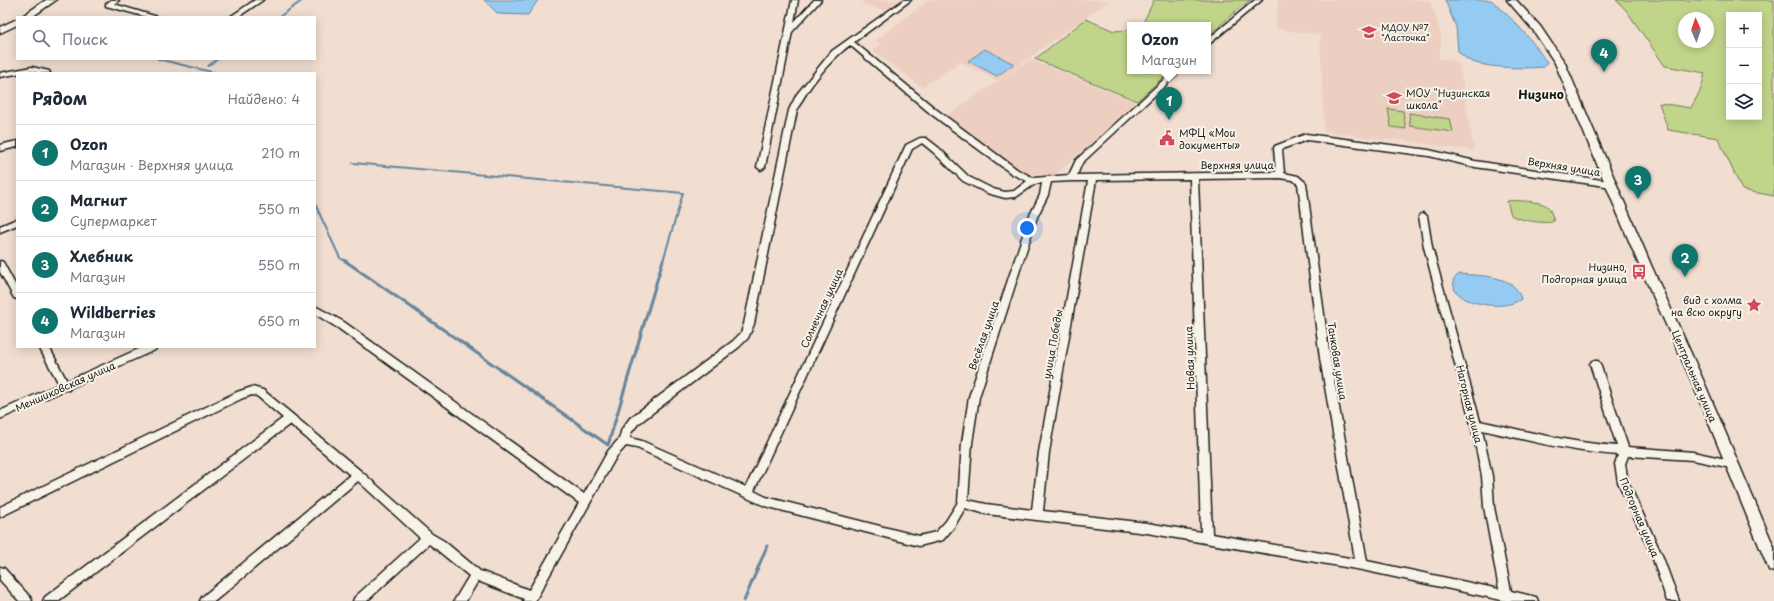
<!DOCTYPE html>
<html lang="ru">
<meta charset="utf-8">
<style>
body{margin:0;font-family:"Playpen Sans",sans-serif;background:#f2f2f3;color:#1f2937}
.controls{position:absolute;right:12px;top:12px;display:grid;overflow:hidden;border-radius:0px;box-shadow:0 2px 10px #0003}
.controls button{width:36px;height:36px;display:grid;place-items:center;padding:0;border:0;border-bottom:1px solid #e0e1e3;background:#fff;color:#1f2937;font:20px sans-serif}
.compass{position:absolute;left:1678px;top:12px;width:36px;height:36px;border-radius:50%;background:#fff;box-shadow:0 2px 10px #0003;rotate:358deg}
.you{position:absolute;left:1027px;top:228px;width:14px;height:14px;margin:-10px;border:3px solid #fff;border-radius:50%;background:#1a73e8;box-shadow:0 0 0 6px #1a73e833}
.badge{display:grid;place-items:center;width:26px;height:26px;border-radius:50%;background:#0f766e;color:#fff;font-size:13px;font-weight:700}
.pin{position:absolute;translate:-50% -33px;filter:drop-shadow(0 1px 2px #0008)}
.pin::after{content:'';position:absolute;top:21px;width:14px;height:12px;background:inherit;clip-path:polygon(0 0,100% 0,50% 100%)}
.popup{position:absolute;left:1127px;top:22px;width:84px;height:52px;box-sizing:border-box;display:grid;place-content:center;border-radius:0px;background:#fff;filter:drop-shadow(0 1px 3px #0005);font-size:13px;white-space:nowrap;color:#747a83}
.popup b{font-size:15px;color:#1f2937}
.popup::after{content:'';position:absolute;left:50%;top:100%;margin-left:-8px;border:8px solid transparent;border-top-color:#fff}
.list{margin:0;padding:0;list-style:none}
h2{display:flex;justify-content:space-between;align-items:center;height:52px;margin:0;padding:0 16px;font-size:17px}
h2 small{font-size:13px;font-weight:400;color:#747a83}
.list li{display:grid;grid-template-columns:26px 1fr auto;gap:12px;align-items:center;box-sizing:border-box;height:56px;padding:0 16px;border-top:1px solid #e0e1e3}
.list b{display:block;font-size:15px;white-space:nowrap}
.list p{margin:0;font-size:13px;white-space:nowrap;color:#747a83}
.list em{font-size:13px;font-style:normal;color:#747a83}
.icon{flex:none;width:22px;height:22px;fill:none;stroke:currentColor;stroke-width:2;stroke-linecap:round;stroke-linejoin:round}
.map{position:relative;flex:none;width:1774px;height:601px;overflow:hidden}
.search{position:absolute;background:#fff;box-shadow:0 2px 10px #0003;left:16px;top:16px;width:300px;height:44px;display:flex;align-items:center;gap:10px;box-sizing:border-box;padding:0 14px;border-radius:0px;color:#747a83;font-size:15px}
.panel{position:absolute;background:#fff;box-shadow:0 2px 10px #0003;left:16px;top:72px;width:300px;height:276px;border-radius:0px}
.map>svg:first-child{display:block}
.built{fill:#edcfc1}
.green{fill:#c1d58a;stroke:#6e7853;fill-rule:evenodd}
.water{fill:#95cbf3;stroke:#65859d}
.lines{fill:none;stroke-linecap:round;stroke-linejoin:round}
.stream-far1{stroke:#65859d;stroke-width:2}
.stream{stroke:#65859d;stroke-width:3}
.minor-casing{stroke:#1c1c1c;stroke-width:3}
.tertiary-casing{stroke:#1c1c1c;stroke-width:3}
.minor{fill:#f7f3e8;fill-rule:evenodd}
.tertiary{fill:#f7f3e8;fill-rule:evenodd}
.labels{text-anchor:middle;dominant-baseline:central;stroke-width:4;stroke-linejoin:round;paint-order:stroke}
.far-poi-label{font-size:9px;fill:#1c1c1c;stroke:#f7f3e8;text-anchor:start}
.poi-label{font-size:10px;fill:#1c1c1c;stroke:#f7f3e8;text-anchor:start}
.street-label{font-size:10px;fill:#1c1c1c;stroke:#f7f3e8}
.quarter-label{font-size:12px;font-weight:bold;fill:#1c1c1c;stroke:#f7f3e8}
</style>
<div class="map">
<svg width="1774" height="601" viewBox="0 0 1774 601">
<rect width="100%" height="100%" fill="#f1ded1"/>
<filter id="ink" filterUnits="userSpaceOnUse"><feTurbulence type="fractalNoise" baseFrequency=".025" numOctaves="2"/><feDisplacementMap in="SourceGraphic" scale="8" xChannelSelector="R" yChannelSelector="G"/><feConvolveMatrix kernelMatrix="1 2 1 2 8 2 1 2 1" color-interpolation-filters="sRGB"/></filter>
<g filter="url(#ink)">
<path class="built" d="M864,0H902L888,11L861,4Z
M928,0H1110L997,81L961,62L922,87L872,50L881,44L875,41Z
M1278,0H1429L1435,14L1441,35V46L1438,58L1452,60L1460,65L1474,151L1392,139V141L1324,131L1320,35L1276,29Z
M1030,59L1136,102L1058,173L1046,176L1027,173L1017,170L946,116Z"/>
<path class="green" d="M1154,0H1251L1237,10L1208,36V25H1142Z
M1616,0H1774V196L1742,190L1718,138L1668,130L1659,103L1691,108L1701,89L1705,73L1665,66L1626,10ZM1729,15H1759V117H1729ZM1684,18H1708V42H1684Z
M1086,19L1114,31L1130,30V71H1170L1137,101L1035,59Z
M1388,109L1403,111L1406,129L1391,127Z
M1409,113L1450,119L1453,132L1410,126Z
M1507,201C1516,200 1540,201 1547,206C1551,209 1552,216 1554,221C1549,225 1517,220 1511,215Z"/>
<path class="water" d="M484,0H538L528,15L498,14Z
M1445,0H1491C1513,19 1532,39 1547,63L1544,67C1527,69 1485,68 1470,61C1466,59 1462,55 1458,51L1456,27Z
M985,49L1014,64L997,76L968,61Z
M1459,274C1480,276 1515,274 1521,299C1507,309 1481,306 1465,299C1462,297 1458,293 1455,291L1453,280Z"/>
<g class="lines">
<path class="stream-far1" d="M279,17L303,0
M158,59L216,73
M208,66L218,59
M353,163L683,193L663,261
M315,204L340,258L345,261"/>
<path class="stream" d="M344,260L608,445L663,260
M744,601L767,546"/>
<g class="minor-casing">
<path id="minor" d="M111,0H119L114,4L158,17H147L106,6V4Z
M255,0H263L238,17H230Z
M792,0H798L794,22L814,0H821L792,32L765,167L761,170L757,167Z
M904,0H911L854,42L937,110L1018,170L1034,178L1069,175L1076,160L1173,71H1181L1082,163L1077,175L1276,172L1274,148L1275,146L1306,134L1429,150L1475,161L1615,182L1616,184L1615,186L1612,187L1475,167L1429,156L1307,140L1282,149L1284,173L1298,176L1306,183L1330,358L1367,561L1499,589L1484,507L1482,476L1471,424L1424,247L1419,216L1423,213L1427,216L1432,247L1480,421C1526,431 1570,443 1617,446L1590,364L1592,361H1598L1600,364L1628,447L1693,452L1735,461L1736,464L1735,467L1731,468L1693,460L1628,456L1625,464L1628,482L1662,555L1679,601H1667L1652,556L1618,482L1615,464L1618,455C1571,452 1527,440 1482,430L1492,476L1494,507L1511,591L1536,597L1538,601H1506L1362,570L1147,533L986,514L965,508L954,527L943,540L919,546L765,506L637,448L626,446L616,457L535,601H523L524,599L478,581L466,601H454L469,576L436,549L429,544L367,601H353L355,597L420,538L358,481L215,601H200L202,597L350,475L290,424L58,601H43L45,597L283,418L257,396L252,395L243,398L0,517V507L237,392L252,387L263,390L362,472L432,534L444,541L480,571L529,590L579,503L338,328L315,314V306L344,322L584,494L608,451L619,439L622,429L630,418L733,341L741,333L744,324L789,110L797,94L832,51ZM850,45L931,114L1012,174L1027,181L1014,191L1005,192L993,189L969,177L939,148L926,138H920L906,145L746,487L642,441L630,438L631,433L638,424L739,347L748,338L754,324L797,110C808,87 829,61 850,45ZM922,143L933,152L963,181L987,193L1005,198L1016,197L1035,184L1042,183L1040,195L1029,217L969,397L962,443L958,502L946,521L936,532L919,536L766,497L754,491L912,149ZM1280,178L1293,180L1298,184L1320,358L1355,559L1212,534L1198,179ZM1190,179L1201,532L1147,523L1043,511L1049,452L1096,180ZM1072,181H1088L1039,452L1032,510L986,504L968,500L972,443L979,397L1037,217L1048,195L1051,182Z
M1255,0H1262L1208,45V39Z
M32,67L49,71L50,73H38L32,71L0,77V73Z
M17,141V147L0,151V145Z
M17,219V225L0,232V226Z
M0,261L3,262L17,288V299L14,298L0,272Z
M39,347H49L67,381L143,347H157L155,350L70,388L69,390H65L0,419V411L59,384Z
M0,567L4,568L30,597L32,601H19L0,580Z"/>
</g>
<g class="tertiary-casing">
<path id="tertiary" d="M46,0H56L32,17H21Z
M1507,0H1516L1540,26L1565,63L1651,265L1704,382L1774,547V572L1769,570L1767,565L1692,382L1639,265L1555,63L1533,30Z
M17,19V25L0,33V27Z"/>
</g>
<use href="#minor" class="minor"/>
<use href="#tertiary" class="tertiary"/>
</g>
</g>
<defs>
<g id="school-bare" transform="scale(1.2)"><path d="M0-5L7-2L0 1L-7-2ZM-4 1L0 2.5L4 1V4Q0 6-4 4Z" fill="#d1495b" stroke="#f7f3e8" stroke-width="2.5" paint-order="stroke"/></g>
<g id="civic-bare" transform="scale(1.2)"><path d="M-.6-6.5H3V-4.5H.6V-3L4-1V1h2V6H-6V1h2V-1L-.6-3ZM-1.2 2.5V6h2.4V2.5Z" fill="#d1495b" stroke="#f7f3e8" stroke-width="2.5" paint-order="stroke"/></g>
<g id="bus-bare" transform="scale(1.2)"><path d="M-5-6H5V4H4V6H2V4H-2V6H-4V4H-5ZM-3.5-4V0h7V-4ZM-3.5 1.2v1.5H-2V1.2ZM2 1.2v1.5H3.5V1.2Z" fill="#d1495b" stroke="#f7f3e8" stroke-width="2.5" paint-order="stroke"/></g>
<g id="sight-bare" transform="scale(1.2)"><path d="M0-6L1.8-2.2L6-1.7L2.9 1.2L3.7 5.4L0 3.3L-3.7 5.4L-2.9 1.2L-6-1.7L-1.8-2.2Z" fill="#d1495b" stroke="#f7f3e8" stroke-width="2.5" paint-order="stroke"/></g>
</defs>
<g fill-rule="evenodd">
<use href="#school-bare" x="1369" y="32"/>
<use href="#school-bare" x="1394" y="98"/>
<use href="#civic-bare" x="1167" y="138"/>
<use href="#bus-bare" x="1639" y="272"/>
<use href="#sight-bare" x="1754" y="305"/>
</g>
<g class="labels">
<g class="far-poi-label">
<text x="1381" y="27">МДОУ №7<tspan x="1381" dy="10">"Ласточка"</tspan></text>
</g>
<g class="poi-label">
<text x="1406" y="92">МОУ "Низинская<tspan x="1406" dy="12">школа"</tspan></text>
<text x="1179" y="132">МФЦ «Мои<tspan x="1179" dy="12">документы»</tspan></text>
<text x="1627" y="266" text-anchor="end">Низино,<tspan x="1627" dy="12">Подгорная улица</tspan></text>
<text x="1742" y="299" text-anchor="end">вид с холма<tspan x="1742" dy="12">на всю округу</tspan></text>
</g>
<g class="street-label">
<text x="1237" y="164">Верхняя улица</text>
<text transform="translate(1564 166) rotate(9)">Верхняя улица</text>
<text transform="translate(821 308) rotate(-65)">Солнечная улица</text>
<text transform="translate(983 335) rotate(-71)">Весёлая улица</text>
<text transform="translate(1052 344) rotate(-80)">улица Победы</text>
<text transform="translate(1189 358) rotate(-92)">Новая улица</text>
<text transform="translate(1338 361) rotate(81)">Танковая улица</text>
<text transform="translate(1695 376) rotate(67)">Центральная улица</text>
<text transform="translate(65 386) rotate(-24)">Меншиковская улица</text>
<text transform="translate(1470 404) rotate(76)">Нагорная улица</text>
<text transform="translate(1640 517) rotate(67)">Подгорная улица</text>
</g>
<g class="quarter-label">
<text x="1541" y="94">Низино</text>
</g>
</g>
</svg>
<div class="controls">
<button>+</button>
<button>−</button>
<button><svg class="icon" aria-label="layers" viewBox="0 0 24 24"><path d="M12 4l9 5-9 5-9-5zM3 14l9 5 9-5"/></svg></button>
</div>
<svg class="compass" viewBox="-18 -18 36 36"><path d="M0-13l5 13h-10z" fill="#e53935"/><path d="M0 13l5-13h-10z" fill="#747a83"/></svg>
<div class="you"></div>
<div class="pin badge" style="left:1169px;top:120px">1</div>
<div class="popup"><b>Ozon</b>Магазин</div>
<div class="pin badge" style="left:1685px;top:277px">2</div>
<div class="pin badge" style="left:1638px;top:199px">3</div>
<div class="pin badge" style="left:1604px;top:72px">4</div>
<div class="search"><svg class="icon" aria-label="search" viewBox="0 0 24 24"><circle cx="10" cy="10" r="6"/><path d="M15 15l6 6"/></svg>Поиск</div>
<section class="panel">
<h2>Рядом<small>Найдено: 4</small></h2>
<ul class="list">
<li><span class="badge">1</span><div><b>Ozon</b><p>Магазин · Верхняя улица</p></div><em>210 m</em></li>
<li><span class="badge">2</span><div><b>Магнит</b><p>Супермаркет</p></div><em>550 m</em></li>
<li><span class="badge">3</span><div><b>Хлебник</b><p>Магазин</p></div><em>550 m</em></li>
<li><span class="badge">4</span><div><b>Wildberries</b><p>Магазин</p></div><em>650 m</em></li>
</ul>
</section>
</div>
